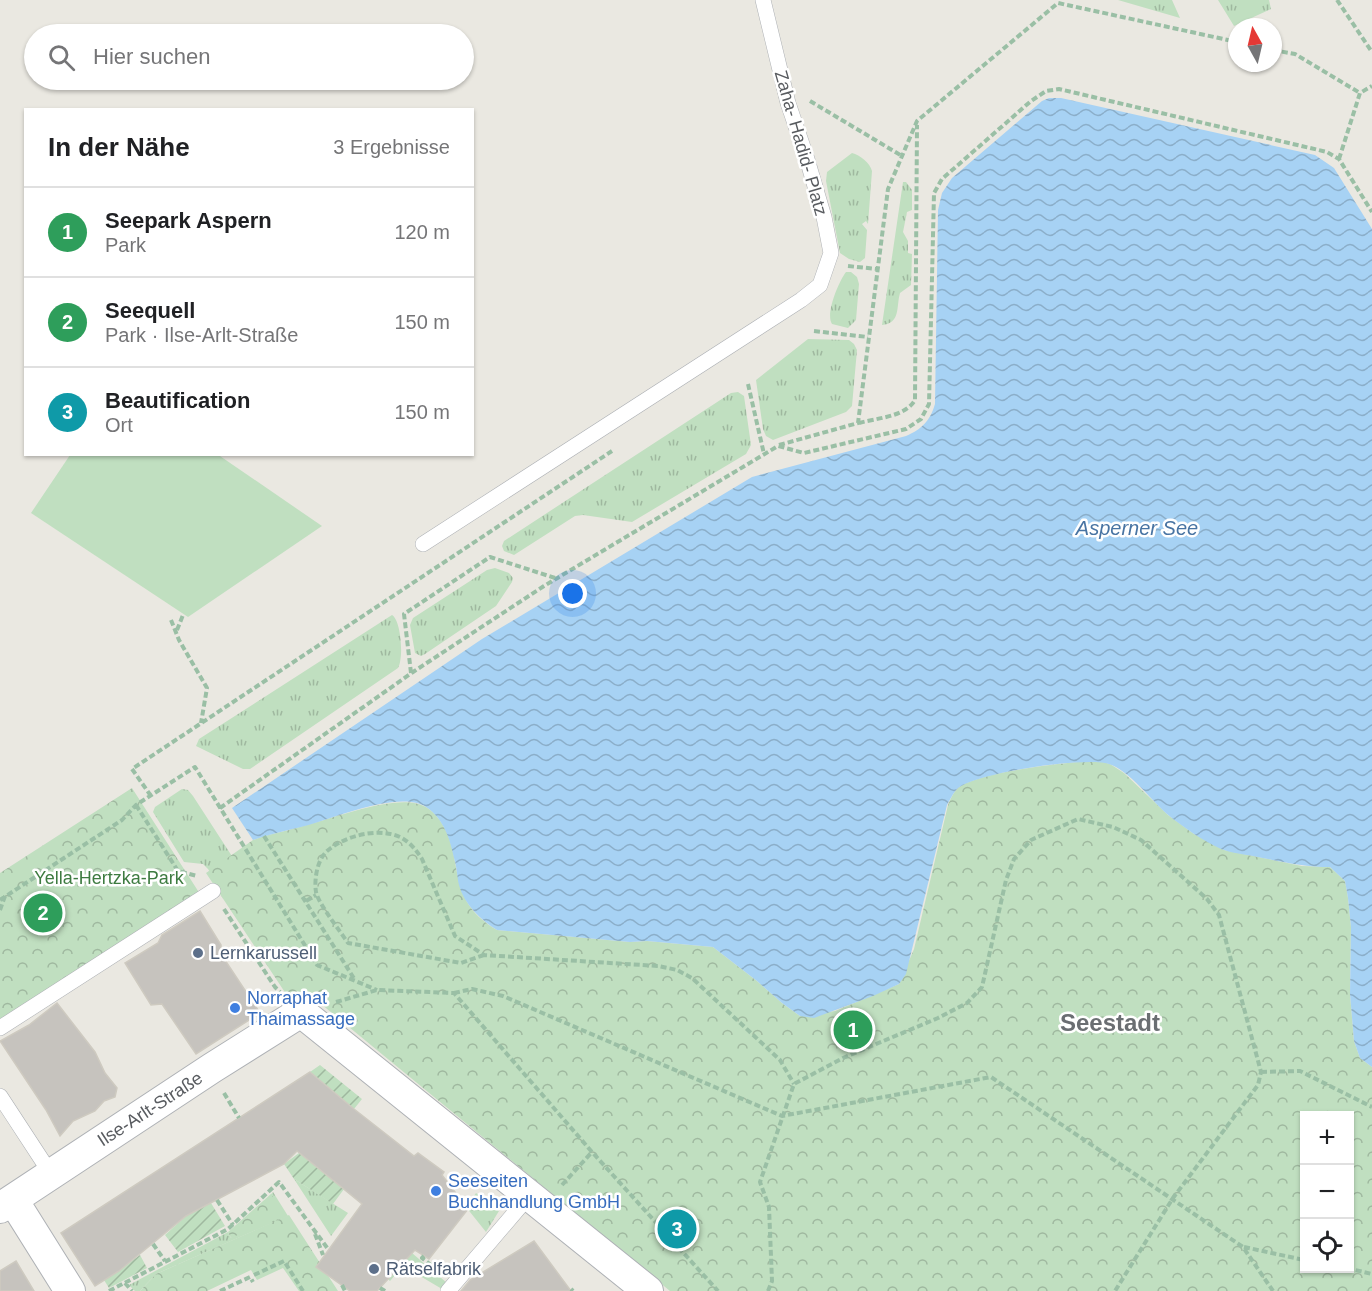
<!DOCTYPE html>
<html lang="de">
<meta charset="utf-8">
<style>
body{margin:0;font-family:Arial,sans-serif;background:#f2f2f2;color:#202124}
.controls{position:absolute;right:18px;bottom:18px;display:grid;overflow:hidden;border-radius:0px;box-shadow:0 2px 4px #0004}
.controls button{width:54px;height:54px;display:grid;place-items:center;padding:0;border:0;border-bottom:2px solid #e0e0e0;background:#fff;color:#202124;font:30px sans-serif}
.compass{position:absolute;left:1228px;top:18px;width:54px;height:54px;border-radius:50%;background:#fff;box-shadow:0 2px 4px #0004;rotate:352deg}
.you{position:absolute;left:573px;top:594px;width:21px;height:21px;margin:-15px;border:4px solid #fff;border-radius:50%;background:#1a73e8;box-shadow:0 0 0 9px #1a73e833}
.badge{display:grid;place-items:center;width:39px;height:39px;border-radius:50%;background:#d24a3e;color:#fff;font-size:20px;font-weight:700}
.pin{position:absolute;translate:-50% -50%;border:3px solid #fff;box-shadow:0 2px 6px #0006}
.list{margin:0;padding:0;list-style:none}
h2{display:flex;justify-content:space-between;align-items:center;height:78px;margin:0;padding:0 24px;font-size:26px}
h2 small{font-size:20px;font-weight:400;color:#757577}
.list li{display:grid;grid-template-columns:39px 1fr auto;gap:18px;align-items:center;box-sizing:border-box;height:90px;padding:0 24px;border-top:2px solid #e0e0e0}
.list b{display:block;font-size:22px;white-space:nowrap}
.list p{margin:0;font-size:20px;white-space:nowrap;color:#757577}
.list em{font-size:20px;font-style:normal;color:#757577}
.icon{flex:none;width:33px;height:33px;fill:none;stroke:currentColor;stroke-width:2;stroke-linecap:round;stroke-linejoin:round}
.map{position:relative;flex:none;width:1372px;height:1291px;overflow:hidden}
.search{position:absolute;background:#fff;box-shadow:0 2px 4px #0004;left:24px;top:24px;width:450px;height:66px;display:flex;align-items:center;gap:15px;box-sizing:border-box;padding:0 21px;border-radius:33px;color:#757577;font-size:22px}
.panel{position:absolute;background:#fff;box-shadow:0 2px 4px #0004;left:24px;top:108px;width:450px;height:348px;border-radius:0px}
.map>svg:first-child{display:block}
.grass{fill:url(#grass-tufts)}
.park{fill:url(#park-crowns);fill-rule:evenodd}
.garden{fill:url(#garden-furrows)}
.pitch{fill:#c0dfc0}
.water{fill:url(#water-waves)}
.building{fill:#c6c3be;stroke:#cecac0;stroke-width:1.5}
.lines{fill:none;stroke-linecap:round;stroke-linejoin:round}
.lane-casing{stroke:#aeb1b5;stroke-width:16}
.street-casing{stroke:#aeb1b5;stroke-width:32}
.path{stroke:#9abfa5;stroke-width:4;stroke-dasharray:6 3;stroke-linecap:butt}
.lane{stroke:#fff;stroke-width:15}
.street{stroke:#fff;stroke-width:30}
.service-dot{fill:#5c6f8a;stroke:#fff;stroke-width:2}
.shop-dot{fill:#3f7fe0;stroke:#fff;stroke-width:2}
.labels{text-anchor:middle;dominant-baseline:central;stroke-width:5;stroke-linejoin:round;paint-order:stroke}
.street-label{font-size:18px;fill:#595c60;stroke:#fff}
.park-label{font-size:18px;fill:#3d7b40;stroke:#fff}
.service-label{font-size:18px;fill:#4e5e75;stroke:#fff;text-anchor:start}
.shop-label{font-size:18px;fill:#366cbe;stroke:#fff;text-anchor:start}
.water-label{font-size:20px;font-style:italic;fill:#4874a3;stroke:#fff}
.district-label{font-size:24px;font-weight:bold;fill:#6a6e72;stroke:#fff}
</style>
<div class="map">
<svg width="1372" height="1291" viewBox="0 0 1372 1291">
<defs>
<pattern id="grass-tufts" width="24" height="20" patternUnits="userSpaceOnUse" patternTransform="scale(1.5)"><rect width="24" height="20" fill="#c0dfc0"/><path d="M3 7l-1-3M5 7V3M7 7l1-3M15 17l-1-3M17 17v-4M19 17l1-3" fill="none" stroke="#9fb89f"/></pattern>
<pattern id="park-crowns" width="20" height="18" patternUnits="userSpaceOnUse" patternTransform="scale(1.5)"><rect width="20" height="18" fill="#c0dfc0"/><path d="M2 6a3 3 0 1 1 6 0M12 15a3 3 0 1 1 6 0" fill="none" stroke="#9fb89f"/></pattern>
<pattern id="garden-furrows" width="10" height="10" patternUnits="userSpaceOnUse" patternTransform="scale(1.5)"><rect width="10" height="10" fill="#c0dfc0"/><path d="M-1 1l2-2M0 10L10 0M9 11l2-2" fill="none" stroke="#9fb89f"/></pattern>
<pattern id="water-waves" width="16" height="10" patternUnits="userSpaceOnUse" patternTransform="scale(1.5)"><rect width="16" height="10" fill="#a7d2f4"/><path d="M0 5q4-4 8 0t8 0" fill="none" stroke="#8baec9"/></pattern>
</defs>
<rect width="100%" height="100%" fill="#eae8e1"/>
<path class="grass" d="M1118,0H1172L1180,18Z
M1218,0H1269L1271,9L1234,26Z
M852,153C860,155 870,163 872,171L868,224L866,221L862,224L867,230L865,258L860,262L849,259L840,253L826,181L827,172Z
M903,182H906L912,190V210L907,212L903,232L908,241V253L912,254L911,285L900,293C896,307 901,323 882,325Z
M846,272H851L857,277L859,284L856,320L848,328L832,324C825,314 839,281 846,272Z
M808,339L849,340L854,344L857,350L852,406L846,412L773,440L766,436L763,429L756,380Z
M738,392L744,396L751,445L746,454L632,522L583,515L575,516L514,555L504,551L502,546L504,541L731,393Z
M495,568L509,573L513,578L512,582L496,606L425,654L421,656L415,653L410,625L413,618L487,570Z
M392,615C401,620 404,658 398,668L250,769H243L196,746L199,739Z
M182,789L188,790L193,796L316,986L286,988L208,869L203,864L184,862L153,812L155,807Z
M294,1179L348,1213L331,1236Z
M273,1192L288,1216L156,1274L140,1291H135L129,1285L228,1232L231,1238Z
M476,1193L499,1211L486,1232L466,1207Z
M412,1253L447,1283L442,1289L403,1266L390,1281L388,1279Z"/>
<path class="park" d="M1096,760L1110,764L1124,773L1168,815L1194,834L1224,850L1302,866L1330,867L1345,881L1348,898L1351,927L1350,994L1354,1041L1360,1058L1372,1067V1291H670L321,1004L288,997L206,873L253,840L264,836C281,832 297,828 313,823C340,816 401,792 426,807C444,818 452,842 455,862C461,895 467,912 497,930L630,942L647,941L713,947L757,981L782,1003L800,1016L835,1011L899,984L914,949L948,805C950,800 953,793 957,789C976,771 1068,763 1096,760ZM1304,1116H1350V1268H1304Z
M132,788L200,894L0,1023V873Z
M271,1194L284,1214L231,1238L228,1232Z
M289,1215L338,1291H299L283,1268L257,1280L251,1270L207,1291H140L156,1274Z"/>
<path class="garden" d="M320,1065L362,1099L354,1109L310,1072Z
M299,1153L344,1189L333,1204L294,1179L284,1164Z
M211,1203L225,1226L178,1252L165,1235L186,1216Z
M140,1255L147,1268L109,1288L104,1280Z"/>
<path class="pitch" d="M217,454L322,526L188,617L31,513L70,455Z"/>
<path class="water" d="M1049,98H1061L1315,155L1334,168L1372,229V1067L1360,1058L1354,1041L1350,994L1351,927L1348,898L1345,881L1330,867C1303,867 1279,861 1253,856C1243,854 1231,853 1221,849C1202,840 1184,828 1167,814C1150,799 1130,771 1109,764C1087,756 973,773 957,789C953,793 950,800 947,805L906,974L899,984L873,996L814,1018L800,1016L782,1003L757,981L713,947L647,941L630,942L497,930C481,920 464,904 459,885C457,877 457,867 454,858C450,839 444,819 426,807C401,791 342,815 315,823C295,829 273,833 253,840L232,808L482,639L752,477L906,436C922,429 930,421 935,404L938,210L942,193L952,178L1042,101Z"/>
<path class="building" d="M200,911L221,945V954L260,1013L196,1054L162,1004L151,1005L125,963L158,943L162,935Z
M57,1003L95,1052L105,1073L117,1088L115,1097L104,1101L95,1111L73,1121L60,1136L46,1110L0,1041L29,1025Z
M310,1072L354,1109L414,1156L418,1153L444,1172L442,1175L468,1209L429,1259L415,1250L377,1291H350L316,1267L362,1204L297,1151L284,1164L186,1216L119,1271L95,1286L61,1233Z
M534,1241L571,1291H461L470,1280Z
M16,1261L34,1291H0V1271Z"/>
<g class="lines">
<g class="lane-casing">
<path id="lane" d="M423,544L801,300L820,285L831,253L824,217L807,159L788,103L763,0
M0,1028L213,891
M0,1096L51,1174
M448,1291L529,1196"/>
</g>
<g class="street-casing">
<path id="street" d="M13,1200L70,1291
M0,1208L212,1068L301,1012L648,1291"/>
</g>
<path class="path" d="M1337,0L1372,52
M1273,50L1295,54L1360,93
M810,101L902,156
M1339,159L1360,93L1372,86
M848,266L877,269
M814,331L868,337
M748,384L764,454
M859,423C877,418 905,417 915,400L917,125
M779,445L858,423L888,189L917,121L1058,3L1237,42
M171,620L179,640L207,688L201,723
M177,630L183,615
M411,673L404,614L490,557L555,578
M151,796L132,769L612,451
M136,805L178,871L197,876
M220,808L413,672L544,586L778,446L804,453L906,429L921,419L929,404L934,193L942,179L1031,101L1046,91L1059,89L1327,152L1339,159L1372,212
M264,836L355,980
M0,900L122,820L136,805L195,767L317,965L377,990
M306,901L316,895
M224,909L275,987L280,992
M0,910L5,896
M484,955L461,963L348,943C340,931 318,903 316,892C314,880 317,861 326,852C343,836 378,827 400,837C410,842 416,850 422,859L455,936L484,955L658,966L677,970L692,978L780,1060L794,1084
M454,993L472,989L503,996L782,1116L991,1077L1243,1247L1273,1291
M336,1002L377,990L454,993L592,1152L718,1291
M1261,1072L1300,1071L1372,1107
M224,1093L239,1118
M562,1185L592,1152
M217,1200L233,1225
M315,1234L323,1255
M153,1244L165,1261
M1244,1247L1304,1260
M424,1256L422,1258L438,1271
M1347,1268L1372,1274
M254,1275L284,1261L303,1291
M125,1283L132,1291
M342,1285L345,1291
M380,1288L385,1291
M571,1289L573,1291
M109,1291L228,1229L279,1182L328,1249
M220,1291L250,1277L253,1282
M768,1291L772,1281L769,1207L760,1182L794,1084L843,1058L938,1018L967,1003L982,987L1006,880L1014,859L1031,840L1078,819L1113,827L1141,840L1207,899L1219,915L1261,1072L1258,1085L1173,1198L1115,1291"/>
<use href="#lane" class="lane"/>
<use href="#street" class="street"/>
</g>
<g class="service-dot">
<circle cx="198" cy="953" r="6"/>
<circle cx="374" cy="1269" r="6"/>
</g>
<g class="shop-dot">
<circle cx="235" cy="1008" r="6"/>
<circle cx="436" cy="1191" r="6"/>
</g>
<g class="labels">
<g class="street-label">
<text transform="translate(801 143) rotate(74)">Zaha- Hadid- Platz</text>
<text transform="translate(150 1109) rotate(-33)">Ilse-Arlt-Straße</text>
</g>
<g class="park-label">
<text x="109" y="878">Yella-Hertzka-Park</text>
</g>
<g class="service-label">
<text x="210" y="953">Lernkarussell</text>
<text x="386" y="1269">Rätselfabrik</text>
</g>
<g class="shop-label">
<text x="247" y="998">Norraphat<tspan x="247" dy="21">Thaimassage</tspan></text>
<text x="448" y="1181">Seeseiten<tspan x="448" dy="21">Buchhandlung GmbH</tspan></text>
</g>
<g class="water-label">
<text x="1137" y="528">Asperner See</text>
</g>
<g class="district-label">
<text x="1110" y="1022">Seestadt</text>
</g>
</g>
</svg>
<div class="controls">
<button>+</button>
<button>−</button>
<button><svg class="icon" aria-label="locate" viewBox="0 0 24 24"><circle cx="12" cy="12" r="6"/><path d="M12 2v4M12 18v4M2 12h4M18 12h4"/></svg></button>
</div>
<svg class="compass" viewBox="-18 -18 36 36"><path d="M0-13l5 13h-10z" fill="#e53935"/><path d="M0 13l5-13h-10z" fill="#757577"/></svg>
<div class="you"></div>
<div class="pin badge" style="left:853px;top:1030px;background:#2e9e5b">1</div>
<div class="pin badge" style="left:43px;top:913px;background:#2e9e5b">2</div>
<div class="pin badge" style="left:677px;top:1229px;background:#0f9aa8">3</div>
<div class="search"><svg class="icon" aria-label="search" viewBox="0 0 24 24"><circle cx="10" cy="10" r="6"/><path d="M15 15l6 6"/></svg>Hier suchen</div>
<section class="panel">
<h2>In der Nähe<small>3 Ergebnisse</small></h2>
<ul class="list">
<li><span class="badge" style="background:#2e9e5b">1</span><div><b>Seepark Aspern</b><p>Park</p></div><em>120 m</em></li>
<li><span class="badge" style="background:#2e9e5b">2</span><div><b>Seequell</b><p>Park · Ilse-Arlt-Straße</p></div><em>150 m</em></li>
<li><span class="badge" style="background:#0f9aa8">3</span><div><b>Beautification</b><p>Ort</p></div><em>150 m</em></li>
</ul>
</section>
</div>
